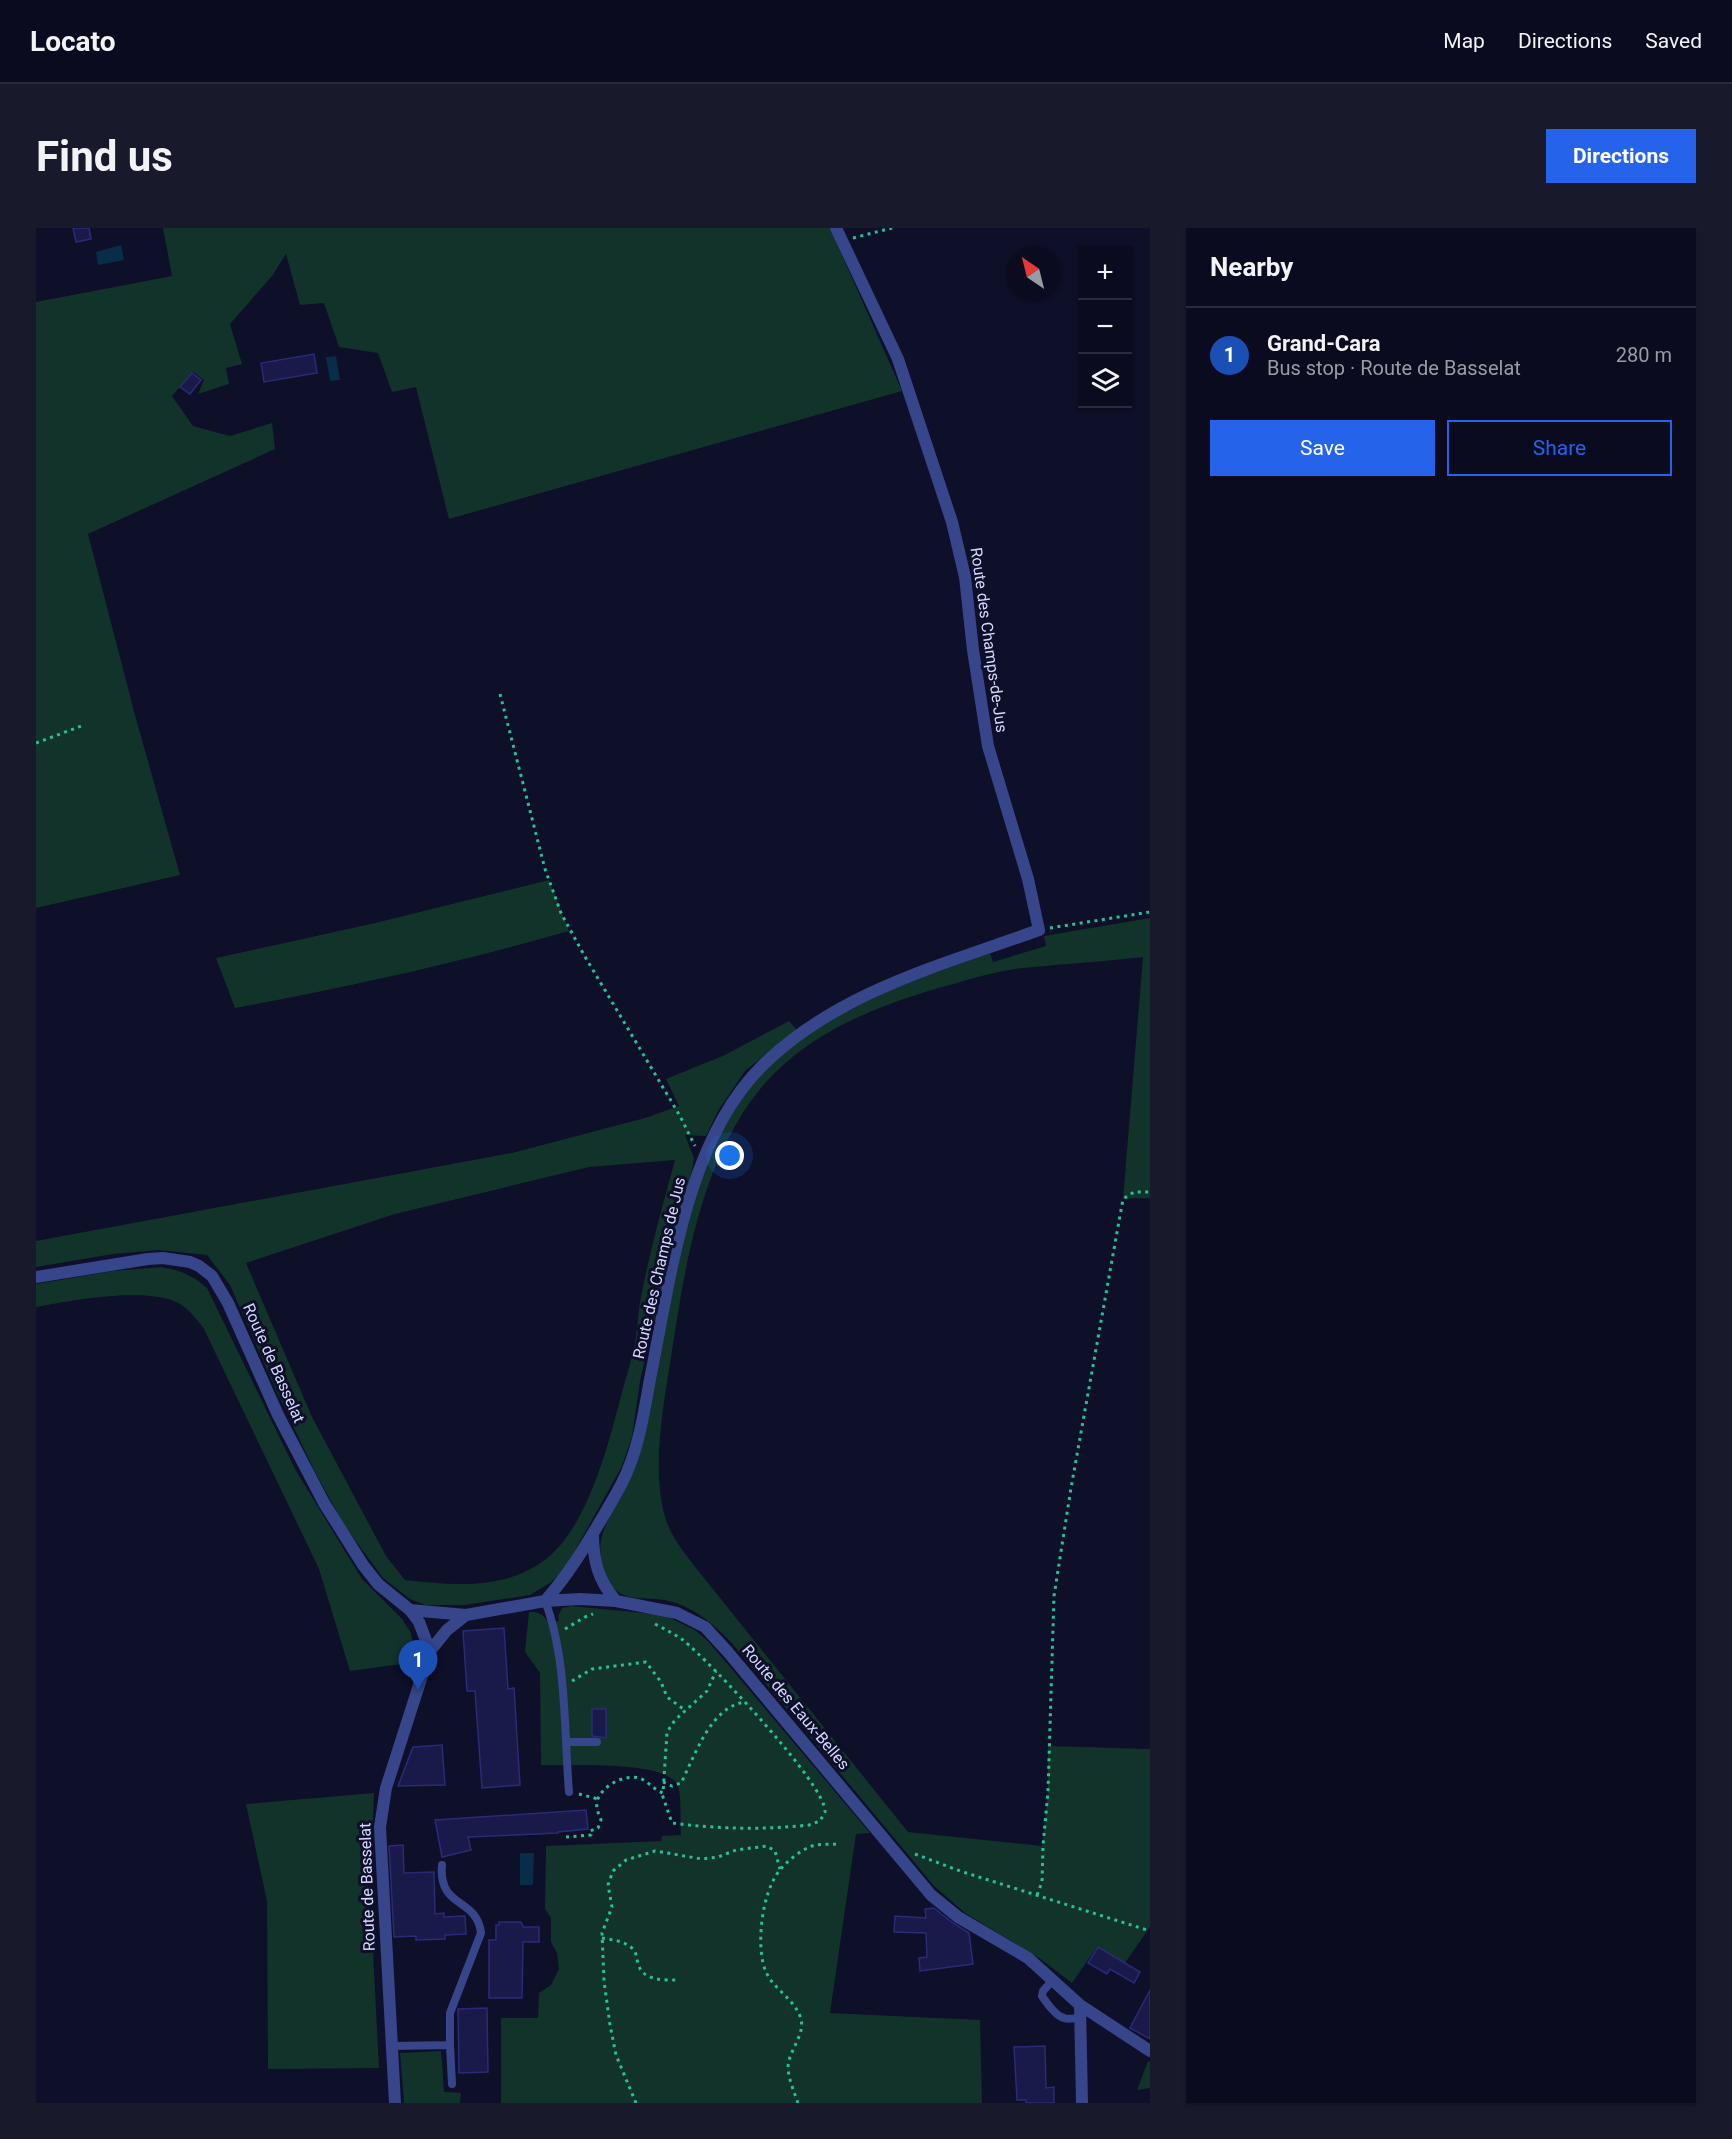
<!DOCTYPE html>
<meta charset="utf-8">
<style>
body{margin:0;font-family:Roboto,sans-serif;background:#18192b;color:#f1f3f6}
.controls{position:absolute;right:18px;top:18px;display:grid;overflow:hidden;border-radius:0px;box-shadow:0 2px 4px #0004}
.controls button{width:54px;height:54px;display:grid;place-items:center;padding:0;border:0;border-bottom:2px solid #2a2b3c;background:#0a0b1e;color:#f1f3f6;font:30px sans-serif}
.compass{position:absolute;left:970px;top:18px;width:54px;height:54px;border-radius:50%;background:#0a0b1e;box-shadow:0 2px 4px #0004;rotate:325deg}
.you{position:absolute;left:694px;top:928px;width:21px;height:21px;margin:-15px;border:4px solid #fff;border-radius:50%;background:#1a73e8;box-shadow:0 0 0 9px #1a73e833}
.badge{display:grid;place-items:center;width:39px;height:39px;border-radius:50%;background:#2563eb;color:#fff;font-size:20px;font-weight:700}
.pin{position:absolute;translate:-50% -50px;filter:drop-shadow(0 2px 3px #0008)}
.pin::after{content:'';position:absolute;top:32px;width:21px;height:18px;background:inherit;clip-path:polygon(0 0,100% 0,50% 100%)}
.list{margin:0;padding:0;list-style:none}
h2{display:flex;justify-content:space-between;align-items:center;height:78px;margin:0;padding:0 24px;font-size:26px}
h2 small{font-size:20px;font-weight:400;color:#999ba4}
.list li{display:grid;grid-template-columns:39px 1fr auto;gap:18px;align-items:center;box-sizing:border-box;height:96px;padding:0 24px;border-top:2px solid #2a2b3c}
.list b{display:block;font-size:22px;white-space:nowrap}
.list p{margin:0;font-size:20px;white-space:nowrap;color:#999ba4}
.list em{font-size:20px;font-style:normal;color:#999ba4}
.actions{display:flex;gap:12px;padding:18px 24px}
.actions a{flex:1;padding:14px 0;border:2px solid #2563eb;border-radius:0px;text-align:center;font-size:21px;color:#2563eb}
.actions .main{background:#2563eb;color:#fff}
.icon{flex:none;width:33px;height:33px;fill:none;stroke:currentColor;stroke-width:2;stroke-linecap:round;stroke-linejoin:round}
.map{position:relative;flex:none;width:1114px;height:1875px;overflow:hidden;border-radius:0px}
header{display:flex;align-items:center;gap:36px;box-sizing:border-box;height:84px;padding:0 30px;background:#0a0b1e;border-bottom:2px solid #2a2b3c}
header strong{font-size:28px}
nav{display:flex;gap:33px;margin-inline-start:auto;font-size:21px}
.intro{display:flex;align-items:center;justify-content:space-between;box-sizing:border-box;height:144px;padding:0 36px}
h1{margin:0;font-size:42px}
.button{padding:15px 27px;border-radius:0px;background:#2563eb;color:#fff;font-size:21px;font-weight:700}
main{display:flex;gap:36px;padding:0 36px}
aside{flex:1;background:#0a0b1e;border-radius:0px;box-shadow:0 2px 4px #0004}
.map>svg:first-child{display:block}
.green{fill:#11332a;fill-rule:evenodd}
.water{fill:#072d48}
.building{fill:#191a4a;stroke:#2a2b77;stroke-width:1.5}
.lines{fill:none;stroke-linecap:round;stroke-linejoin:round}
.path{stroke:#29c097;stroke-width:3;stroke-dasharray:3 4.5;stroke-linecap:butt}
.service{stroke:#37458a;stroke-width:8}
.minor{stroke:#37458a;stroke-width:12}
.labels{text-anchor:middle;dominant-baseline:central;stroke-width:6;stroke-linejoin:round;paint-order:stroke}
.street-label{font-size:16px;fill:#d5d9ff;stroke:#0e0f28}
</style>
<header>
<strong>Locato</strong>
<nav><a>Map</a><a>Directions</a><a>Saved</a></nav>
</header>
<div class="intro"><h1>Find us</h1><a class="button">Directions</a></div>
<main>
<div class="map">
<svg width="1114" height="1875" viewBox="0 0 1114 1875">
<rect width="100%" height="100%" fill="#0e0f28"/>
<path class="green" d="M127,0H794L866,163L413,291L380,159L356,164L342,125L303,119L288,75L264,77L250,26L236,48L194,96L206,136L190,140L193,156L162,166L168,152L157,144L136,168L157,198L194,208L236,195L239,221L52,306L99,487L144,647L0,680V74L136,48Z
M513,652L533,703C422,735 313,759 199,780L180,730L339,695Z
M1114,690V970L1087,971L1107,729C1078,732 1049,735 1019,737C1004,739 988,739 973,742C950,746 928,753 906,759C824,783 747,815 702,893C661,962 648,1045 636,1123C628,1175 615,1238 629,1289C635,1309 648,1324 660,1340L872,1604L1006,1618L1012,1563V1518L1114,1521V1699L1089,1735L1061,1719L1036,1755L1003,1730L929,1685L898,1658L694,1413C678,1397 662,1383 640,1375C613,1365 585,1380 569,1349C566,1344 566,1337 565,1331C560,1301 580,1283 591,1257C597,1245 598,1229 601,1216C613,1166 624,1117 635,1068C649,1007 663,937 696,883C721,843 763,809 804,786C851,760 903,744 954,725L957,734L1010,718L1008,708Z
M753,793L761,802L709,843L682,883L670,908L649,907L658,930L656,943L639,1002L604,1153L596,1209L586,1238L536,1328L524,1347L514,1355L494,1367L429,1377H389L374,1371L347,1350L308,1297L279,1244L239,1160L194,1057L171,1027L122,1022L77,1026L0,1039V1013L476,925L609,890L643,878L630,851L689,827ZM639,932C626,979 613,1026 604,1074C602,1088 601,1102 599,1115C595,1134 589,1153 584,1172C571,1221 551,1299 510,1331C469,1363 416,1357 369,1352L350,1328L276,1189L210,1035L359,986L553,939Z
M125,1039C143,1042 157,1047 171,1060L259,1241L326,1351L366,1391L375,1405L380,1434L314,1443L283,1341L168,1101C160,1090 151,1078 138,1073C103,1060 37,1072 0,1079V1056L77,1043Z
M535,1378L628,1387L659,1402L672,1413L834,1605L820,1606L794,1785L944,1792L946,1875H465V1790H502L503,1765L515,1757L523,1741L521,1725L515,1714V1690L509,1681L510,1618L625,1613L626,1608L645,1607C644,1595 646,1565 641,1556C627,1532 532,1538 505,1537L504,1445L489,1424L493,1384C503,1384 506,1385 512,1394L523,1393L522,1388L526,1380Z
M338,1565L334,1664L343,1840L232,1841L231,1673L210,1576Z
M405,1823L408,1864L425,1865L424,1875H368L364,1825Z
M1112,1833L1114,1834V1860L1101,1862Z"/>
<path class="water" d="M85,17L88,32L62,37L60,24Z
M300,128L304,152L294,153L290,129Z
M484,1625H498L497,1657H484Z"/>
<path class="building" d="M37,0H53L55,11L40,14Z
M278,126L281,145L228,154L225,135Z
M156,145L165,152L154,166L144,159Z
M468,1400L472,1461L478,1460L484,1557L446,1560L439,1463H431L427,1403Z
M556,1481H570V1510L556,1508Z
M406,1517L409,1557L362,1558L377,1519Z
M550,1582L552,1601L522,1604V1605L432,1609L435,1622L406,1629L399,1592Z
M367,1617L368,1645L398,1644L399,1686L408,1685V1689L429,1688L430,1706L409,1707V1711L380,1712V1708L358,1709L353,1618Z
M898,1680L917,1695L933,1705L937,1736L884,1743L883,1730L891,1729L890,1705L858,1704L859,1688L890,1690L889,1681Z
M463,1694H485L487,1699H503V1714H487L486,1770H453V1712H460V1697H463Z
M1062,1719L1104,1744L1098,1755L1074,1741L1071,1746L1052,1735Z
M1114,1762V1811L1094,1800Z
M451,1780L452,1844L423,1845L422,1781Z
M1009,1818L1010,1860L1018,1859V1875H990V1872H981L978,1819Z"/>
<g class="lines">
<path class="path" d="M817,10L856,0
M464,466L509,641L525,685L548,727L644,888L659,918
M0,515L48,497
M1014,700L1114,684
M619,1396C629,1401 638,1406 647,1412C673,1433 790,1556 789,1584L784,1593L773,1597C727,1602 682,1601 636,1595L626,1566
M529,1401L549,1389L557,1386
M536,1453L556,1441L610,1434L625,1454L631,1469L650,1483
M627,1554L636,1558L645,1555C659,1528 674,1479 709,1474
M543,1566L562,1571
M530,1609L555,1607L554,1603L562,1600L565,1592C563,1586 560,1582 561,1574C564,1559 587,1546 603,1550C612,1553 618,1562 627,1565L631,1504L639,1492L671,1463L680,1443
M879,1626L924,1643L1114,1703
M1001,1667L1006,1654L1007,1618L1012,1563L1018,1368L1035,1260L1087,971L1098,964H1114
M566,1710C577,1712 589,1713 597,1721C601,1726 600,1729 602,1735C606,1753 627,1752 642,1752
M600,1875L580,1827L574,1797L568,1753L566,1705L576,1679L572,1657L577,1643L590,1632L619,1623L666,1631L682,1629L700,1622L731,1618L739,1623L744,1641
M762,1875C758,1864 753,1852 752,1840C752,1823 769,1808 765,1791C759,1771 738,1762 730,1744C719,1719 726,1663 744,1642C751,1633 763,1624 773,1619C782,1615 791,1617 800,1616"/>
<path class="service" d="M509,1373C531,1429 528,1504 533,1564
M531,1514H561
M1017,1752L1007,1763L1006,1768C1010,1774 1020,1788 1028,1790C1032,1792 1039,1790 1043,1790
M414,1817L416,1856
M355,1818L414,1817V1785L445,1705C441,1669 402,1681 406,1637"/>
<path class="minor" d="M0,1049L112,1031L127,1030L154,1034L163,1038L176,1048L192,1075L242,1187L288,1275L327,1337L342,1356L374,1382L383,1394L394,1423L350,1560L344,1599L359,1875
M557,1305C557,1333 562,1352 580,1373
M509,1373C533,1346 550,1317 568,1287C577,1271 587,1256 593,1239C605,1209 609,1177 615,1146C635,1047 651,913 725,839C800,764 906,737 1003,702L992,651L952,518L937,422L929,349L916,294L862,131L800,0
M374,1382L430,1387
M394,1423L411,1402L430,1387L509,1373L544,1371L580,1373L641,1385L669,1399L691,1423L895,1667L922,1689L992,1730L1044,1777L1114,1823
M1044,1777L1046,1875"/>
</g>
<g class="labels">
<g class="street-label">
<text transform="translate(953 412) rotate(82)">Route des Champs-de-Jus</text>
<text transform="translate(623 1040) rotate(-77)">Route des Champs de Jus</text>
<text transform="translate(238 1135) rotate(66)">Route de Basselat</text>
<text transform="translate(760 1479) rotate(50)">Route des Eaux-Belles</text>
<text transform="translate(331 1659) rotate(-92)">Route de Basselat</text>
</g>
</g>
</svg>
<div class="controls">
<button>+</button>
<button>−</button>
<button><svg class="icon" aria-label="layers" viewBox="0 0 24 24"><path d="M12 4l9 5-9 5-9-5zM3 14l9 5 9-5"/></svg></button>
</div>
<svg class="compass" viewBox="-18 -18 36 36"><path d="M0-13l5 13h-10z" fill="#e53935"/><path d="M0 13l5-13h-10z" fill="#999ba4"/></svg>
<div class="you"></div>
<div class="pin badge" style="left:382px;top:1462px;background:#1a4fb4">1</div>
</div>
<aside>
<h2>Nearby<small></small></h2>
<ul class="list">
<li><span class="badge" style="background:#1a4fb4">1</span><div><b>Grand-Cara</b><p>Bus stop · Route de Basselat</p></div><em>280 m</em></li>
</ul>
<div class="actions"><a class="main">Save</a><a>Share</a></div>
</aside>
</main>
